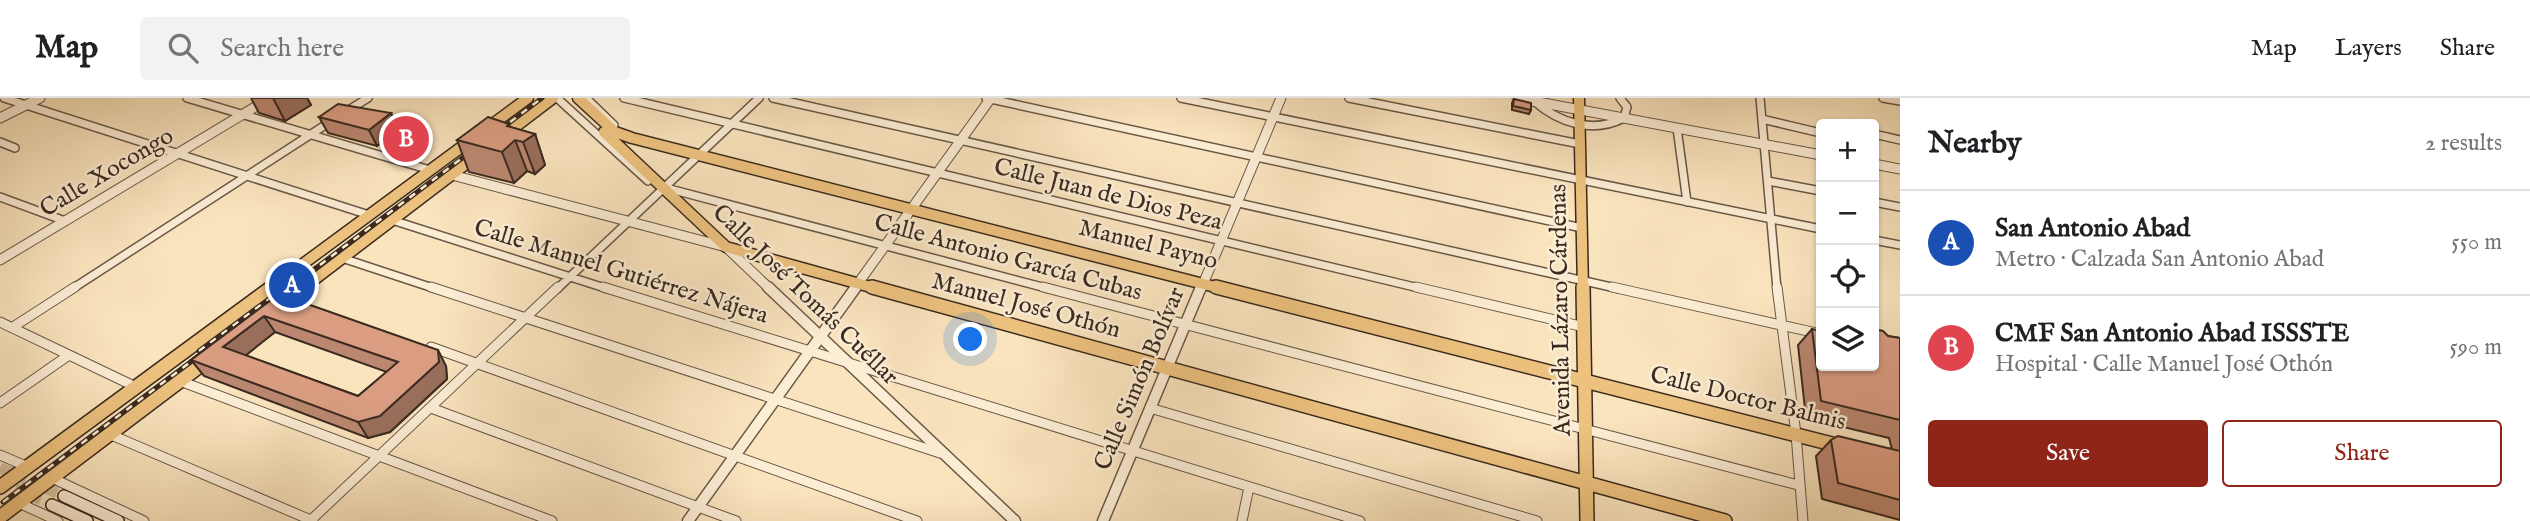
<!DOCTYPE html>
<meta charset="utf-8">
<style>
body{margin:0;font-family:"IM FELL English",serif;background:#f2f2f2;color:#202124}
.controls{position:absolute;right:21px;top:21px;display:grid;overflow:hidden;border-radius:7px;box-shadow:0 2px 5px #0004}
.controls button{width:63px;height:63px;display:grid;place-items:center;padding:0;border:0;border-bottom:2px solid #e0e0e0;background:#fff;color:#202124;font:35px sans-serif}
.you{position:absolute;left:971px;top:242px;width:24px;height:24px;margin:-18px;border:5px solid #fff;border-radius:50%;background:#1a73e8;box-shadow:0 0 0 10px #1a73e833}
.badge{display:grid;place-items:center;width:46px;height:46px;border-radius:50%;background:#8f2418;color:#fff;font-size:23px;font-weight:700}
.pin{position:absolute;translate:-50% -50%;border:4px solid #fff;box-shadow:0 2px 7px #0006}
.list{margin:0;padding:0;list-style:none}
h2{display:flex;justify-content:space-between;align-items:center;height:91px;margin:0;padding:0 28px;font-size:30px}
h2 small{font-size:23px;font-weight:400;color:#757577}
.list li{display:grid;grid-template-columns:46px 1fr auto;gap:21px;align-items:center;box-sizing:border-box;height:105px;padding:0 28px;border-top:2px solid #e0e0e0}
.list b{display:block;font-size:26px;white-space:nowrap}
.list p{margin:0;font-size:23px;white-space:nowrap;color:#757577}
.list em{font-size:23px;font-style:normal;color:#757577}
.actions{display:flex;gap:14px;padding:21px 28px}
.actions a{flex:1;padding:16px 0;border:2px solid #8f2418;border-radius:7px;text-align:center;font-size:24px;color:#8f2418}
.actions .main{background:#8f2418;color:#fff}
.icon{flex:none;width:38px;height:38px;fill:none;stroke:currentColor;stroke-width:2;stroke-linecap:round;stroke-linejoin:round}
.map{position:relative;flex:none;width:1900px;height:423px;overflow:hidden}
header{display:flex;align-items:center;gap:42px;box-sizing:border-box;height:98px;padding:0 35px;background:#fff;border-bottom:2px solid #e0e0e0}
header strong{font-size:33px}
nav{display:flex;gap:38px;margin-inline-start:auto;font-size:24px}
.search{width:490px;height:63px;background:#f2f2f2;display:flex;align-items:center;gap:18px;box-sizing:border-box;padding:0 24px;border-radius:7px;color:#757577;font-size:26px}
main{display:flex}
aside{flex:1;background:#fff}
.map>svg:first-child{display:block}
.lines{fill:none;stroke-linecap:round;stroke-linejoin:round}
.secondary-tunnel{stroke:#d4bf9e;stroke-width:11;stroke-dasharray:11 6;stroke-linecap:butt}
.minor-far1-casing{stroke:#6a5847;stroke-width:10}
.minor-casing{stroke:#6a5847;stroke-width:11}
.tertiary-far1-casing{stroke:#6a5847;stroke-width:11}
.tertiary-casing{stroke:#6a5847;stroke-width:13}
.secondary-casing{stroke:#3a2a1f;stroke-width:14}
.primary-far1-casing{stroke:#3a2a1f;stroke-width:13}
.primary-casing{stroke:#3a2a1f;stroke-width:16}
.trunk-far1-casing{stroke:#3a2a1f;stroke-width:13}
.trunk-casing{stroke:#3a2a1f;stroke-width:16}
.minor-far1{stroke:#fcedd5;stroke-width:7}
.minor{stroke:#fcedd5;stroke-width:9}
.tertiary-far1{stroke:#fcedd5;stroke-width:9}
.tertiary{stroke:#fcedd5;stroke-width:10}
.secondary{stroke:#fcedd5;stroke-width:11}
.primary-far1{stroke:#edc27f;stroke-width:10}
.primary{stroke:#edc27f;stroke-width:13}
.trunk-far1{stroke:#edc27f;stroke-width:10}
.trunk{stroke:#edc27f;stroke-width:13}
.rail-casing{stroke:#3a2a1f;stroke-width:5}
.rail{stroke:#fcedd5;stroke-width:2.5;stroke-dasharray:7;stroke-linecap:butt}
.wall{fill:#bb8770;stroke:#3a2a1f;stroke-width:2;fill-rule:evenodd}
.shaded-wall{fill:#996e5b;stroke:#3a2a1f;stroke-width:2}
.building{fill:#da9d82;stroke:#3a2a1f;stroke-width:2;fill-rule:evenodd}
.labels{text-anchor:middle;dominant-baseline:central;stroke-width:5;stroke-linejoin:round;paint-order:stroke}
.street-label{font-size:24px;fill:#3a2a1f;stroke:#fcedd5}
</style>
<header>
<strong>Map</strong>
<div class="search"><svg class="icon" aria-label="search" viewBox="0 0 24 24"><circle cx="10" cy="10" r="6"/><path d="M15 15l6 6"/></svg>Search here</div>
<nav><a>Map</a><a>Layers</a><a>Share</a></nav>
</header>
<main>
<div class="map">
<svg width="1900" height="423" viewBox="0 0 1900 423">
<rect width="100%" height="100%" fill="#fae4be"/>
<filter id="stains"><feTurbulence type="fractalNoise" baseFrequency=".00286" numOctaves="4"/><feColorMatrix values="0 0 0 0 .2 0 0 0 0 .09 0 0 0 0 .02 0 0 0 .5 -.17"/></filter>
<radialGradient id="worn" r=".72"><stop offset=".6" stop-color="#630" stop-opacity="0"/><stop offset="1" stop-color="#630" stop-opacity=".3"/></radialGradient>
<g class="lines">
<path class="secondary-tunnel" d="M0,370L64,398
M0,383L52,407"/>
<g class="minor-far1-casing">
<path id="minor-far1" d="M4,0L369,117
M187,0L430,72
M557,0L648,83
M586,0L614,27
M624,0L1423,191
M773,0L1620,191
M986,0L1582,130
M1181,0L1821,131
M1349,0L1580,46
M1760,0L1777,191
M1883,0L1900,3
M1534,3C1559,25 1593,36 1624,20L1627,9L1620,0
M347,13L368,0
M1762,21L1821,35
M1677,30L1687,104
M1874,36L1900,42
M0,44L15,50
M1768,83L1821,93
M666,90L1050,191
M0,99L65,123
M1874,104L1900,109
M392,122L608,191
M1874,142L1900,147
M342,160L436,191
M72,191L333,22
M557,191L759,0"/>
</g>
<g class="minor-casing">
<path id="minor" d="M431,189L940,355
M603,189L1360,423
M1043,189L1798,387
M1416,189L1584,229
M1612,189L1821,236
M1777,189L1796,336L1803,423
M0,224L136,289
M13,229L75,189
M431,249L917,423
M180,283L552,423
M0,305L69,257
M431,310L736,423
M1150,310L1537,423
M109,336L313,423
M0,357L28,369
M52,380L144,423
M19,405L58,423
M310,423L558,189
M1242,423L1249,389"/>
</g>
<g class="tertiary-far1-casing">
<path id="tertiary-far1" d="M1517,0L1821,57
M0,20L40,0
M1874,66L1900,71
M452,77L726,149L770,191
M0,162L270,0
M854,191L991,0
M1201,191L1281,0"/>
</g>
<g class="tertiary-casing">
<path id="tertiary" d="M768,189L1015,423
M688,423L856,189
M1103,423L1201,189"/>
</g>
<g class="secondary-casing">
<path id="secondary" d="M64,398L118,423
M52,407L87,423"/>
</g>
<g class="primary-far1-casing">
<path id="primary-far1" d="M578,0L615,34L632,40L1223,191
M1579,0L1583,191
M604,34L726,149L878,191"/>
</g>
<g class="primary-casing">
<path id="primary" d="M872,189L1725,423
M1216,189L1844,349
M1583,189L1587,423"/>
</g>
<g class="trunk-far1-casing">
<path id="trunk-far1" d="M486,31L528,0
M502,39L553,0
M315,181L479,56
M269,191L471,42
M301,191L310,184"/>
</g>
<g class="trunk-casing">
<path id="trunk" d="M277,210L304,189
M0,389L272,189
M0,419L209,261"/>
</g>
<use href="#minor-far1" class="minor-far1"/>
<use href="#minor" class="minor"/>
<use href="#tertiary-far1" class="tertiary-far1"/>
<use href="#tertiary" class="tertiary"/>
<use href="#secondary" class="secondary"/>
<use href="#primary-far1" class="primary-far1"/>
<use href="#primary" class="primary"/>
<use href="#trunk-far1" class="trunk-far1"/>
<use href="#trunk" class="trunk"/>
<g class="rail-casing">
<path id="rail" d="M264,209L542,0
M199,253L269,201
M3,404L208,251"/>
</g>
<use href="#rail" class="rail"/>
</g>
<path class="wall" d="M251,0H307L311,7L285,23L259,15Z
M1514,1L1531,12L1529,16L1512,12V5Z
M319,19L398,31L377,48L328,35Z
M510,29L535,36L545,67L535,76L527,73L514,85L469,74L457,42Z
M279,196L446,268L447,281L390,334L368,340L204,278L191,262ZM275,234L387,274L358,298L245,257Z
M1812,231L1874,268V231L1888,238L1900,240V422L1822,401L1816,358L1831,342L1892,351L1889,340L1806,320L1798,247Z"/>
<path class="shaded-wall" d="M273,0H307L311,7L285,23Z
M391,15L398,31L377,48L369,32Z
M509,26L527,73L514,85L502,54L507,28Z
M535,36L545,67L535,76L523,44Z
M264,218L275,234L235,266L223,249Z
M438,252L446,268L447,281L390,334L368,340L358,324Z"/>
<path class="building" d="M1514,1L1531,5V12L1513,8Z
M338,6L391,15L369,32L319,19Z
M488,19L509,26L507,28L535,36L523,44L515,42L502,54L457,42Z
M279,196L438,252L439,264L380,318L358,324L191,262ZM264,218L398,264L358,298L223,249Z
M1812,231L1821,233V268H1874V245H1875L1874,241V231L1883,233L1888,238L1900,240V322L1821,303Z
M1838,338L1900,353V402L1838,385L1831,342Z"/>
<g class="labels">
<g class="street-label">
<text transform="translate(107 75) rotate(-31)">Calle Xocongo</text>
<text transform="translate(1108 97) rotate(14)">Calle Juan de Dios Peza</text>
<text transform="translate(1148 147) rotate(14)">Manuel Payno</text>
<text transform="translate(1008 160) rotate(15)">Calle Antonio García Cubas</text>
<text transform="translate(621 174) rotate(17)">Calle Manuel Gutiérrez Nájera</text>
<text transform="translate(805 197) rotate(44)">Calle José Tomás Cuéllar</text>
<text transform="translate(1026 208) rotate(15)">Manuel José Othón</text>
<text transform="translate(1561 212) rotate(-91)">Avenida Lázaro Cárdenas</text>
<text transform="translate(1140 281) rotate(-67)">Calle Simón Bolívar</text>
<text transform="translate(1748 301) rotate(14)">Calle Doctor Balmis</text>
</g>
</g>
<rect width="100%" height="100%" filter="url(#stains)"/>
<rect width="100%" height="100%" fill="url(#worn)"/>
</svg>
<div class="controls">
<button>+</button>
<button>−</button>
<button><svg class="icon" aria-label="locate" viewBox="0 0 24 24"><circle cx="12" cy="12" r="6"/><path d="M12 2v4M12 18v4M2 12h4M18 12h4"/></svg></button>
<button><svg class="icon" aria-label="layers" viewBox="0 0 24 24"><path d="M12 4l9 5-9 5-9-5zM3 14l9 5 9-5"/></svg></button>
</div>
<div class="you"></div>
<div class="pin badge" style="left:292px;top:187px;background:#1a4fb4">A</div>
<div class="pin badge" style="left:406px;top:41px;background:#e0444e">B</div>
</div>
<aside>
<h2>Nearby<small>2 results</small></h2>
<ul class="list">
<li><span class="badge" style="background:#1a4fb4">A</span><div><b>San Antonio Abad</b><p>Metro · Calzada San Antonio Abad</p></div><em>550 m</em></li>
<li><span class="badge" style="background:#e0444e">B</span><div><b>CMF San Antonio Abad ISSSTE</b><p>Hospital · Calle Manuel José Othón</p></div><em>590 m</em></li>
</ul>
<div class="actions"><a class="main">Save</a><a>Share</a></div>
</aside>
</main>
